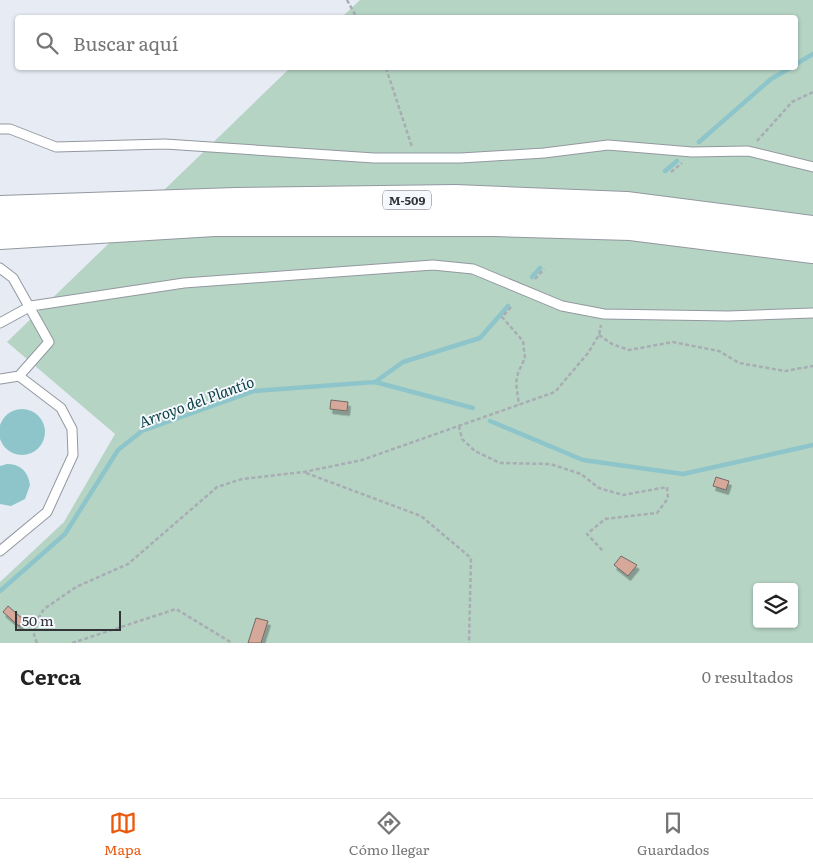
<!DOCTYPE html>
<html lang="es">
<meta charset="utf-8">
<style>
body{margin:0;font-family:Literata,serif;background:#f2f2f2;color:#222}
.controls{position:absolute;right:15px;bottom:15px;display:grid;overflow:hidden;border-radius:5px;box-shadow:0 1px 4px #0004}
.controls button{width:45px;height:45px;display:grid;place-items:center;padding:0;border:0;border-bottom:1px solid #e0e0e0;background:#fff;color:#222;font:25px sans-serif}
.scale{position:absolute;left:15px;bottom:12px;width:106px;box-sizing:border-box;padding-left:5px;border:2px solid #323437;border-top:0;font-size:14px;line-height:18px;white-space:nowrap;color:#323437;-webkit-text-stroke:4px #f5f8fd;paint-order:stroke}
.list{margin:0;padding:0;list-style:none}
h2{display:flex;justify-content:space-between;align-items:center;height:65px;margin:0;padding:0 20px;font-size:21px}
h2 small{font-size:16px;font-weight:400;color:#767676}
.icon{flex:none;width:28px;height:28px;fill:none;stroke:currentColor;stroke-width:2;stroke-linecap:round;stroke-linejoin:round}
.map{position:relative;flex:none;width:813px;height:643px;overflow:hidden}
.search{position:absolute;background:#fff;box-shadow:0 1px 4px #0004;left:15px;right:15px;top:15px;height:55px;display:flex;align-items:center;gap:12px;box-sizing:border-box;padding:0 18px;border-radius:5px;color:#767676;font-size:19px}
.sheet{height:155px;background:#fff}
nav{display:flex;justify-content:space-around;align-items:center;box-sizing:border-box;height:70px;border-top:1px solid #e0e0e0;background:#fff;font-size:14px;color:#767676}
nav a{display:grid;justify-items:center;gap:2px}
nav .on{color:#ea580c}
.map>svg:first-child{display:block}
.green{fill:#b5d4c4;fill-rule:evenodd}
.water{fill:#8ec5ca}
.lines{fill:none;stroke-linecap:round;stroke-linejoin:round}
.stream{stroke:#8ec5ca;stroke-width:4.5}
.building{fill:#d6a89a;stroke:#726865;filter:url(#shadow)}
.lane-casing{stroke:#9398a0;stroke-width:11}
.highway-casing{stroke:#9398a0;stroke-width:30}
.path{stroke:#a8acb3;stroke-width:2.5;stroke-dasharray:4 2.5;stroke-linecap:butt}
.lane{stroke:#fff;stroke-width:9}
.highway{stroke:#fff;stroke-width:28}
.labels{text-anchor:middle;dominant-baseline:central;stroke-width:4;stroke-linejoin:round;paint-order:stroke}
.shield{fill:#f5f8fd;stroke:#6c6f72;stroke-width:1}
.shield-label{font-size:12px;font-weight:bold;fill:#323437}
.water-label{font-size:15px;font-style:italic;fill:#0b4044;stroke:#f5f8fd}
</style>
<div class="map">
<svg width="813" height="643" viewBox="0 0 813 643">
<defs>
<filter id="shadow"><feDropShadow dx="2.5" dy="4.5" stdDeviation="0" flood-color="#0004"/></filter>
</defs>
<rect width="100%" height="100%" fill="#e6ebf4"/>
<path class="green" d="M360,0H813V643H0V582L64,522L115,434L7,342L290,68H796V18L342,17ZM757,587H794V624H757Z"/>
<path class="water" d="M-1 432a23 23 0 1 1 46 0a23 23 0 1 1-46 0Z
M7,464C20,464 28,471 30,485L25,499L11,506L0,504V466Z"/>
<g class="lines">
<path class="stream" d="M796,64L813,54
M699,142L771,79L790,68
M665,171L677,161
M532,277L540,268
M375,382L473,408
M490,421L583,460L683,474L813,445
M0,591L65,534L118,450L142,431L254,391L375,382L403,362L480,338L508,306"/>
</g>
<path class="building" d="M331,400L348,402L347,411L330,409Z
M716,477L729,481L726,490L713,486Z
M621,556L637,565L628,576L614,565Z
M8,606L24,620L19,626L3,612Z
M256,618L268,621L261,643H248Z"/>
<g class="lines">
<g class="lane-casing">
<path id="lane" d="M0,129H10L56,147L165,144L374,158H461L544,153L608,145L692,152L748,151L813,167
M0,268L13,278L49,342L19,376L0,379
M0,323L31,306L184,283L433,265L473,269L562,306L604,314L728,316L813,313
M0,551L47,512L73,455L72,429L61,408L19,376"/>
</g>
<g class="highway-casing">
<path id="highway" d="M0,210L236,202L455,199L626,206L813,230
M0,235L214,222H495L631,226L813,249"/>
</g>
<path class="path" d="M347,0L357,18
M386,68L412,147
M757,141L792,102L813,92
M671,172L682,163
M535,279L544,269
M511,307L502,317L523,341L525,358L518,373L516,383L519,405
M599,335L612,344L629,350L673,342L719,351L739,363L785,371L813,366
M459,426L462,439L475,451L500,463L550,464L581,474L599,488L623,495L667,487L668,498L657,513L605,519L587,534L603,551
M306,473L421,516L471,558L469,643
M37,643L34,635L36,622L44,609L76,587L128,564L217,487L242,479L304,472L362,460L555,392L588,353L599,335L601,325
M72,643L176,609L232,643"/>
<use href="#lane" class="lane"/>
<use href="#highway" class="highway"/>
</g>
<g class="labels">
<rect class="shield" x="383" y="190.5" width="48" height="19" rx="4"/>
<g class="shield-label">
<text x="407" y="200">M-509</text>
</g>
<g class="water-label">
<text transform="translate(196 401) rotate(-20)">Arroyo del Plantío</text>
</g>
</g>
</svg>
<div class="controls">
<button><svg class="icon" aria-label="layers" viewBox="0 0 24 24"><path d="M12 4l9 5-9 5-9-5zM3 14l9 5 9-5"/></svg></button>
</div>
<div class="scale">50 m</div>
<div class="search"><svg class="icon" aria-label="search" viewBox="0 0 24 24"><circle cx="10" cy="10" r="6"/><path d="M15 15l6 6"/></svg>Buscar aquí</div>
</div>
<section class="sheet">
<h2>Cerca<small>0 resultados</small></h2>
<ul class="list">
</ul>
</section>
<nav>
<a class="on"><svg class="icon" aria-label="map" viewBox="0 0 24 24"><path d="M3 6l6-2 6 2 6-2v14l-6 2-6-2-6 2zM9 4v14M15 6v14"/></svg>Mapa</a>
<a><svg class="icon" aria-label="directions" viewBox="0 0 24 24"><path d="M12 3l9 9-9 9-9-9zM9 14v-3h6M13 9l2 2-2 2"/></svg>Cómo llegar</a>
<a><svg class="icon" aria-label="saved" viewBox="0 0 24 24"><path d="M7 4h10v16l-5-4-5 4z"/></svg>Guardados</a>
</nav>
